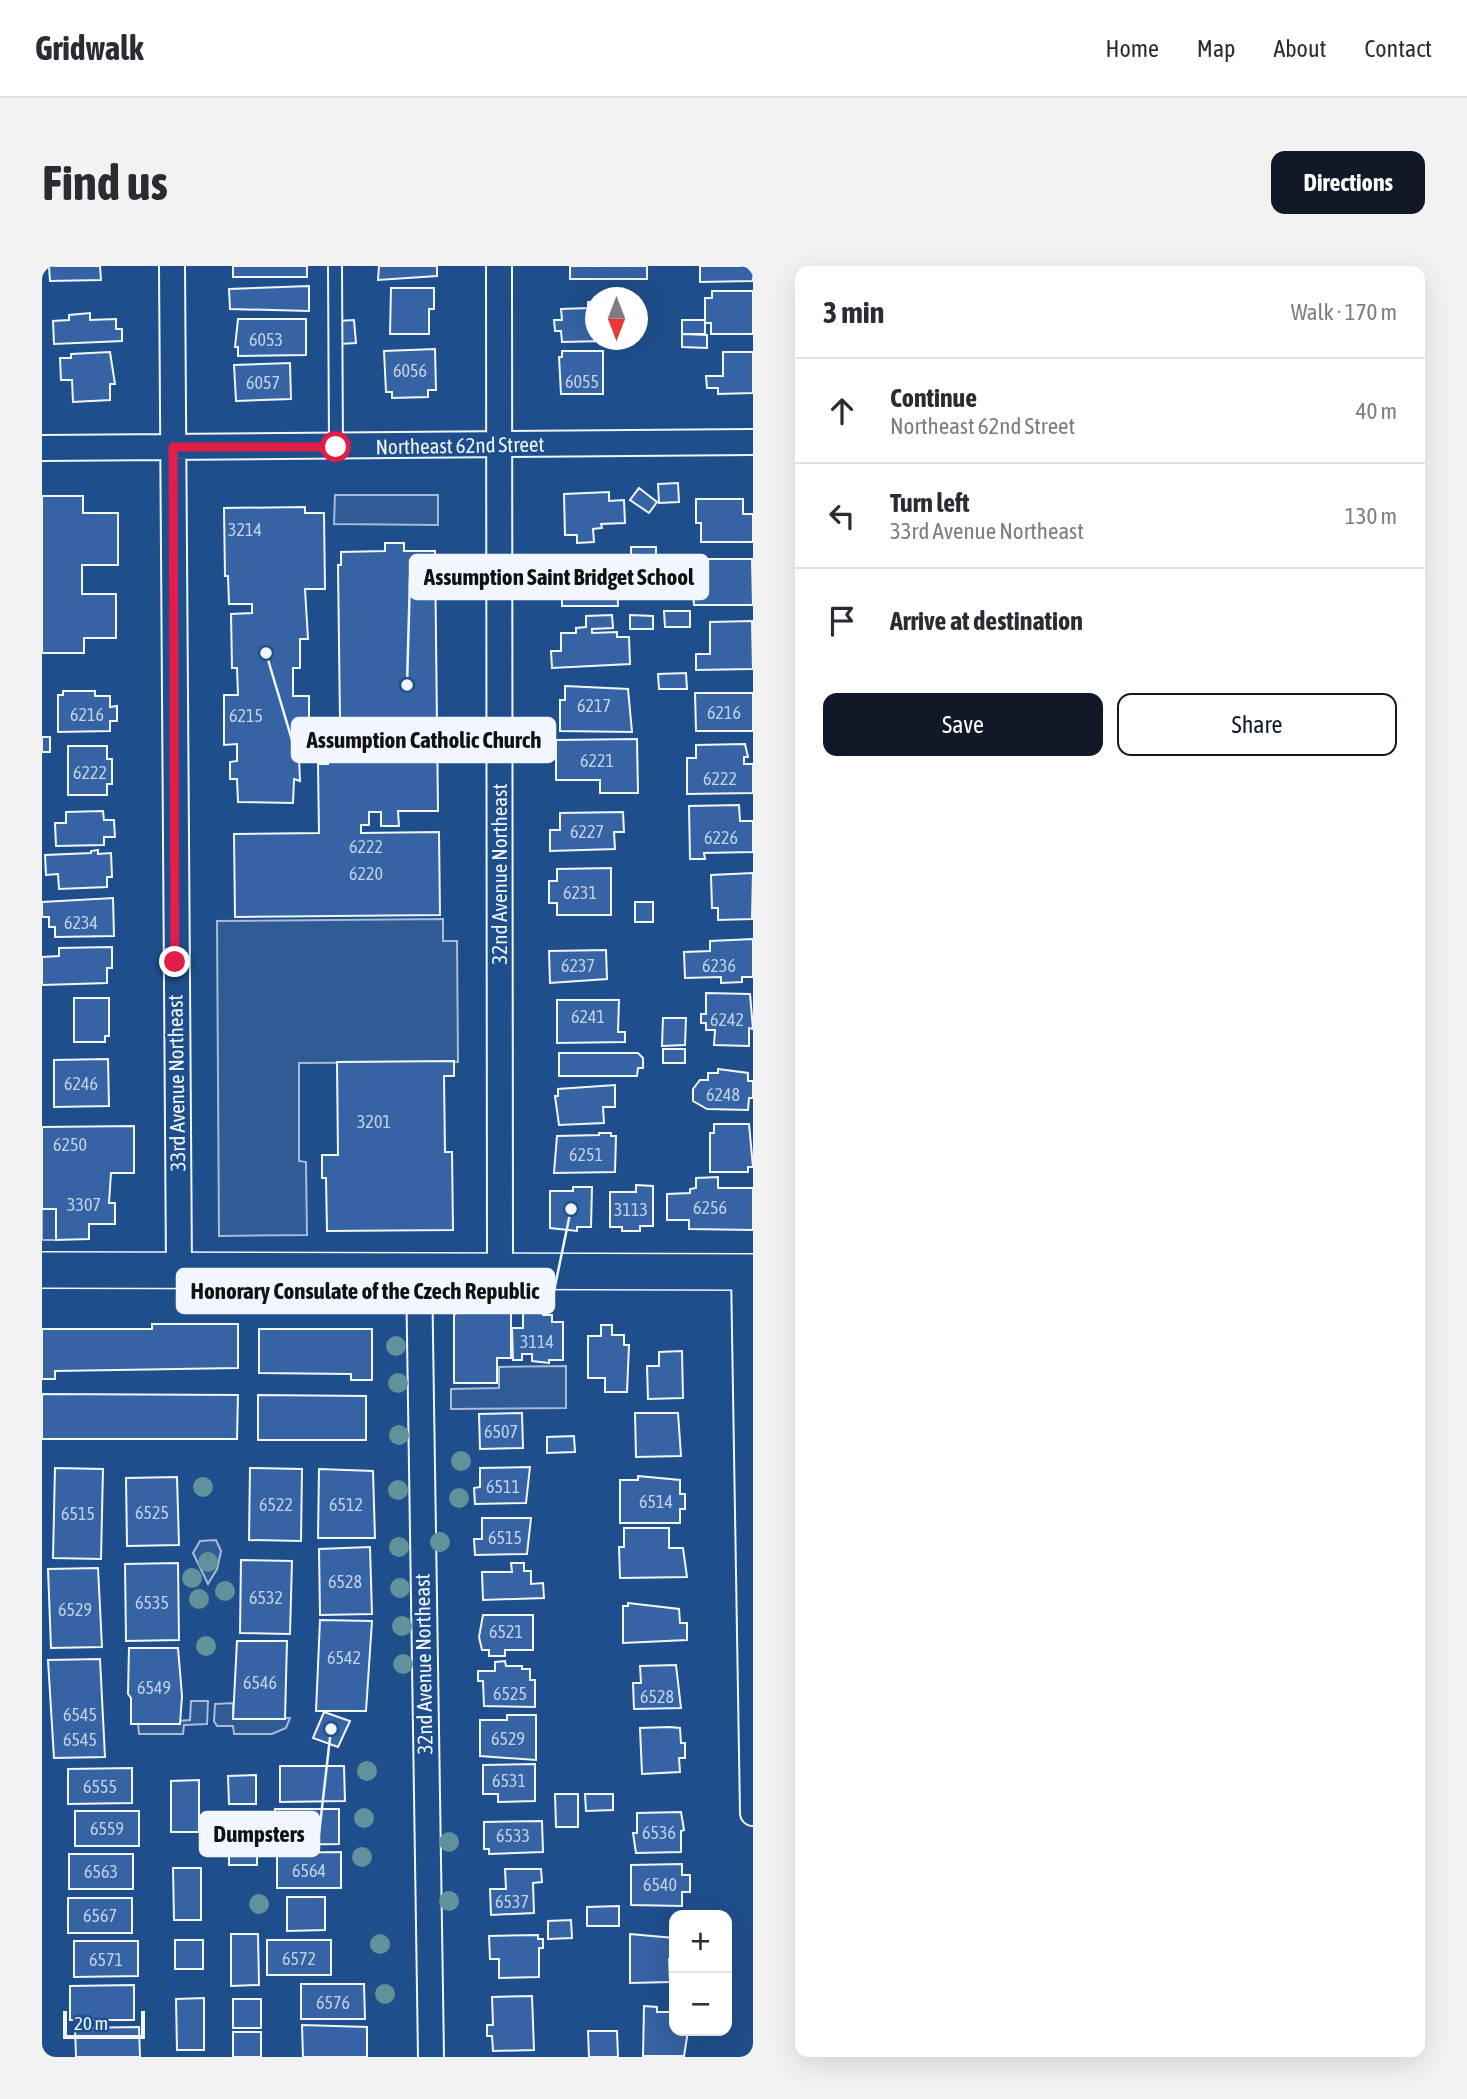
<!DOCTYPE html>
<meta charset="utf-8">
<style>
body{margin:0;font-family:"Asap Condensed",sans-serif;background:#f2f2f3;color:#2b2b33}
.controls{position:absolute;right:21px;bottom:21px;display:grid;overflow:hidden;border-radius:14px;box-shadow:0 7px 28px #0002}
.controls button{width:63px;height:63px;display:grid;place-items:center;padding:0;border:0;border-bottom:2px solid #e1e1e2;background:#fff;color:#2b2b33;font:35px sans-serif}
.compass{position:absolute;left:543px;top:21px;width:63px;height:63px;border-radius:50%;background:#fff;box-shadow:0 7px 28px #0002;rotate:180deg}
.scale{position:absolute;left:21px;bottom:18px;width:82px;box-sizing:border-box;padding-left:7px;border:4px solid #f2f6ff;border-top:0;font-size:19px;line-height:24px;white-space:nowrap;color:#f2f6ff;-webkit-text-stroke:5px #1f4e8c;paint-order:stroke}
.stop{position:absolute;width:21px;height:21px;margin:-16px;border:5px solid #e11d48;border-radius:50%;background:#fff}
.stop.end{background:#e11d48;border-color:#fff;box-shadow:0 2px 7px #0008}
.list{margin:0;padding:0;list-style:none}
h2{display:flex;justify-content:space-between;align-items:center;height:91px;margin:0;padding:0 28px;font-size:30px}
h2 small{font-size:23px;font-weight:400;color:#7c7c81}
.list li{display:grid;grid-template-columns:46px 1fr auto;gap:21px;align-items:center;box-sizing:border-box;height:105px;padding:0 28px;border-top:2px solid #e1e1e2}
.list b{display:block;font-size:26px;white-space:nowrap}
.list p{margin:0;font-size:23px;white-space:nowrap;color:#7c7c81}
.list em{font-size:23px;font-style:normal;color:#7c7c81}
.actions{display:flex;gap:14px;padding:21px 28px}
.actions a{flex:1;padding:16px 0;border:2px solid #111827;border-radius:14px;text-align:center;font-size:24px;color:#111827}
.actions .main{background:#111827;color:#fff}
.icon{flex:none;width:38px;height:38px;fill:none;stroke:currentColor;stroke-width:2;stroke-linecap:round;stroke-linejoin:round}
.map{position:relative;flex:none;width:711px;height:1791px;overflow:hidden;border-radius:14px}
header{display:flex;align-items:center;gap:42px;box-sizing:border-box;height:98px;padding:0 35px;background:#fff;border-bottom:2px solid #e1e1e2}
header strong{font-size:33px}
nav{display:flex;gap:38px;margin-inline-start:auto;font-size:24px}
.intro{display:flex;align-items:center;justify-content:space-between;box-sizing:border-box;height:168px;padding:0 42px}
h1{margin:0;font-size:49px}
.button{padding:18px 32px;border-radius:14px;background:#111827;color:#fff;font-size:24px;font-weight:700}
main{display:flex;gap:42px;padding:0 42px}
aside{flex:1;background:#fff;border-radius:14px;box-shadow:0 7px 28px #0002}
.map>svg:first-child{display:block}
.built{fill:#305b95;stroke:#a8bbd7;stroke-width:2}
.building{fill:#3563a3;stroke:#f2f6ff;stroke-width:2}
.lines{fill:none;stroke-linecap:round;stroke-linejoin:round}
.service-casing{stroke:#f2f6ff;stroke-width:16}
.minor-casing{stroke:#f2f6ff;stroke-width:28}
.secondary-casing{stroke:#f2f6ff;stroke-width:38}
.service{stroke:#1f4e8c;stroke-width:12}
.minor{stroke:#1f4e8c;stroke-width:24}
.secondary{stroke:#1f4e8c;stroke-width:35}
.tree{fill:#61919a}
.route{stroke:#e11d48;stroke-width:9}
.labels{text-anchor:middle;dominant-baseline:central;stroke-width:5;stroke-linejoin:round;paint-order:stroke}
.number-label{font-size:18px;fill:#c3d1e8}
.street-label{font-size:21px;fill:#f2f6ff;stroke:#1f4e8c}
.leader{fill:none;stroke:#f2f6ff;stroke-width:2.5}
.callout-dot{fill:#f2f6ff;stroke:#1f4e8c;stroke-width:2.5}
.callout{fill:#f2f6ff;stroke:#f2f6ff;stroke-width:2.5}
.callout-label{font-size:23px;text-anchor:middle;font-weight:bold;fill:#111}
</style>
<header>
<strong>Gridwalk</strong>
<nav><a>Home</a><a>Map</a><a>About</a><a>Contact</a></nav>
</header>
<div class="intro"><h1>Find us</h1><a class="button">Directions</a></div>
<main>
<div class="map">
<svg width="711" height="1791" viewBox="0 0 711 1791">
<rect width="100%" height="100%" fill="#1f4e8c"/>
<path class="built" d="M293,229H396V259L292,258Z
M401,653V675H415L416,796L257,797V895L264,896L265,969L177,970L175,655Z
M0,943H14V974H0Z
M524,1100V1142L409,1143V1123L457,1122V1101Z
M174,1274L179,1285L175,1303L166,1318L151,1287L158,1275Z
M149,1435H166L165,1458L142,1459L141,1468H97L96,1458L148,1454Z
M191,1437V1452H248L244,1462L230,1468H192L191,1460H175L172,1455L173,1438Z"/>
<path class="building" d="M7,0H58L59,14L8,15Z
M191,0H265V11H191Z
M337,0H395V10L336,14Z
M528,0H605V13H528Z
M658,0H711V15L658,16Z
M267,20V45L188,43L187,23Z
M349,22H392V43H387V68H348Z
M670,25H711V68H669V57H663V32H670Z
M546,36H554V74L564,75L520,76L519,65H513L512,54H520L519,43L546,42Z
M48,47V54L74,53V63H80V75L12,78L11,55L27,54V49Z
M196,53H264V89L196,90V81H193Z
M312,54L314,77L297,78L296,55Z
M640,54H663V68H640Z
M640,68L665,69V82L640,81Z
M393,83L394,124H386V131L350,132V126H344L342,85Z
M520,85H561V128H519L517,91H520Z
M68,86L73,118H68V134L31,136L30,114H19L18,92H29V88Z
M681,86H711V127L676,128V122H665L664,110H681Z
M248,97L249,133L194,135L192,99Z
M636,217L637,236L617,237L616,218Z
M597,222L615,236L607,247L588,234Z
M567,226V235L582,234L583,257L559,258L560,262L551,263L552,276L535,277V269H523L522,228Z
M0,230H41V247H76V299H40V328H74V372H42V387H0Z
M654,233H701V248H711V276H659V257H654Z
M263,241V247H282L283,323H263L266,373H258V402H251V430H267V479H251V491H257L258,515L252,513L251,537L196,536L195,513H188V496L195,495V478L182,479V429H196L195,402H190L189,348L210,347V338H187L186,310H183L182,242Z
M343,277H362V285H393L396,545H356L357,560H339V546H327V559H319V567L397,566L398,649L193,651L192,568L277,567L276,498H286L285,456H298L296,299H299V286L343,285Z
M589,281H614V300H589Z
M652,293H710L711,339H652L651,326H647V297H652Z
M543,301H557V307L575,306L576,340H520V328H514L513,307H543Z
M622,345H648V361H623Z
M570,349L571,362L550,363V367L575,366V371H587L588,398L510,402L509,385H519V367H534V362L544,361V350Z
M588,349L611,350V363H588Z
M710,355L711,403L654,404V388H668V356Z
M644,407L645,423H617L616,408Z
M523,420L586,423L590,466L518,465V434H523Z
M21,425H53V430H68V441L75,440V455H68V465L16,466V429H21Z
M653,427H711V465H654Z
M0,471H8V486H0Z
M595,473L596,527H558V514H514V474Z
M703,478L706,491H702V498H711V527L645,528V492H654V479Z
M26,480H65V493H70V518H65V529H26Z
M697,539L698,555H711V586L662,587L663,593H648L647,540Z
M61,545L62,554H72L73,571H62V579L14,580L13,557H24V546Z
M581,546L582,566H572L573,583L508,585V564H518V547Z
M56,584V588L69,587L70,611H65V621L17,623L16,608L4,609L3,589L49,587V585Z
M569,602V649H515V637H507V615H515V603Z
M711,607L710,653L676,654V642H670L669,609Z
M71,632L72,670L13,671V661H7V651H0V636Z
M593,636H611V656H593Z
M711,673V711H700V716L679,717V711L643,712L642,686L668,685V675Z
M70,681V702H65V717L0,719V691L17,690V682Z
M564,684L565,713L508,717L507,685Z
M664,727L708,728L711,763L707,762V780L672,779L673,764H664V757H659V748H664Z
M32,732H67V770H63V776H32Z
M515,734H577L576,766H583V776L515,777Z
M621,752H644L643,779L620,780Z
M621,783H643V797H621Z
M517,787H596L601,792V802H596L595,810H517Z
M66,793L67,840L12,841V794Z
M412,795V810H402L403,886H410L411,964L285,965L284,912H280V889H296L295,796Z
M676,803L706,807V815H711V832H707L706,844L665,843L651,835V823L658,814H666V807H676Z
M573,819V841H561L562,857L517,859L513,830H516V823Z
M672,858H707L711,901H706V906H668V867H672Z
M92,860V907H69L67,937H73V958H47V973L14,974V943H0V861Z
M557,867H569V870H574L573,906L512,907L515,870L557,869Z
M676,911V922H711V964L647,963V954H625V928L648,927V923L654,922V912Z
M594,919L611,920V960H598V965H580V961H568V926H594Z
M531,921H550L549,961H535V965L508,962V925H531Z
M469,1040V1092H455V1117H412V1049L420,1041Z
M481,1046H501V1049H510V1056H521V1094H507V1097L490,1095V1088H480V1094H471L470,1062H481Z
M110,1058H196V1102L13,1105V1113H0V1063H110Z
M559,1059H570V1069H582V1079H587L585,1126H563V1112H546V1070H559Z
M217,1063H330V1114H309V1108L217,1107Z
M640,1085L641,1132L606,1133L605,1100H617V1086Z
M0,1128L196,1129L195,1173H0Z
M216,1129L324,1130V1174H216Z
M480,1147L481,1182L438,1183L437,1148Z
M593,1147H636L639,1190L594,1191Z
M532,1170L533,1186L505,1187V1171Z
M488,1201L484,1237L433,1238L432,1222L438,1221V1202Z
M13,1202L61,1203L59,1293L11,1292Z
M208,1202L260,1203L259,1275L207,1274Z
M277,1203L331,1205L333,1272H276Z
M596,1210L638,1214V1228H643V1243H638V1257H578V1214H596Z
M135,1211L137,1279L85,1280L84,1212Z
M440,1252H489L485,1288L433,1289L432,1273H440Z
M582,1262H627V1282H641L645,1311L578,1312L577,1281H582Z
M328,1281L330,1348L278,1349L277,1283Z
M199,1294L250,1295L248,1368L198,1367Z
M136,1297L137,1374L84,1375L83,1298Z
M469,1297H482V1305H489V1318L501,1317L502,1332L441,1334L440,1306H470Z
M56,1302L60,1381L9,1382L6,1303Z
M586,1337L637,1343L638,1357H645V1374L581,1377V1340H586Z
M441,1349H491V1384H463V1390H447V1384H440L437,1371Z
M278,1354L330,1355L324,1445H274Z
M195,1375H245L243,1453H191Z
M87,1382H136L140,1430L138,1458H89V1432L86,1428Z
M58,1393L63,1491L12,1492L6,1394Z
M463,1395L464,1400H480V1403H488V1414H493V1441L442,1440L441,1415H436V1405H453V1396Z
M634,1399L639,1442L592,1443L591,1417H599L598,1400Z
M282,1446L308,1455L296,1481L271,1472Z
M465,1449H494V1494L438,1490V1454H465Z
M627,1461L638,1462L639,1477H643V1492H637L638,1506L600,1508L598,1462Z
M493,1498V1535L456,1536V1528H441V1499Z
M238,1500H302L303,1535L238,1536Z
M90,1502V1537L26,1538V1503Z
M214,1509V1538H187L186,1510Z
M157,1514V1566H129V1515Z
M513,1528H536V1561H514Z
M543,1528H571V1544L544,1545Z
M233,1543H297V1578L233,1579Z
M33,1545H97V1580H33Z
M639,1546L642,1564L639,1565V1586L594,1587L591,1567H595V1547Z
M187,1547H215V1599H187Z
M500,1555L501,1586L447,1588V1583H442V1556Z
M299,1586V1622H235V1587Z
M27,1588H91V1623H27Z
M640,1598V1609H648V1626H640V1640L589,1639V1599Z
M131,1602H159V1654H132Z
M463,1603H499L500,1616L491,1617L492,1647L449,1649L448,1623H464Z
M245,1631H283V1664L245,1665Z
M26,1632H90V1667H26Z
M577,1640V1660H545V1641Z
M529,1654L530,1672L506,1673V1655Z
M189,1668H216L217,1719L189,1720Z
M588,1668L632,1672V1693H627L628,1716L588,1717Z
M496,1669V1673H501V1682H497V1711L457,1712V1693H448L447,1670Z
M133,1674H161V1703H133Z
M225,1674H289V1709H225Z
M32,1675H96V1710L32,1711Z
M259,1718H322L323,1753H259Z
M92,1719V1754H28V1720Z
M490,1730L492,1784L451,1785L450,1770H445V1759H451L450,1731Z
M162,1732V1784H135L134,1733Z
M191,1733H219V1762H191Z
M602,1740L615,1741V1746H632V1765H646L642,1790H601Z
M260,1759L325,1761V1791H261Z
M97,1761L98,1791H34L33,1762Z
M546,1765H575L576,1791H547Z
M191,1766H219V1791H191Z"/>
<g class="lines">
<g class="service-casing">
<path id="service" d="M293,0L294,181"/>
</g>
<g class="minor-casing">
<path id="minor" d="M130,0L137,1003
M457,0L458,1005
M0,182L711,176
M377,1005L389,1791
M702,1006L711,1547"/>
</g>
<g class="secondary-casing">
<path id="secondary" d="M0,1004L711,1006"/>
</g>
<use href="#service" class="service"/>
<use href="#minor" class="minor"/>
<use href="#secondary" class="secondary"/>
</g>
<g class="tree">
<circle cx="354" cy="1080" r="10"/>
<circle cx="356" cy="1117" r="10"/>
<circle cx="357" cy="1169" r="10"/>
<circle cx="419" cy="1195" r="10"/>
<circle cx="161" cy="1221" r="10"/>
<circle cx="356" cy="1224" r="10"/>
<circle cx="417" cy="1232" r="10"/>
<circle cx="398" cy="1276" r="10"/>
<circle cx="357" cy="1281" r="10"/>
<circle cx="166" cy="1296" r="10"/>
<circle cx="150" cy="1312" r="10"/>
<circle cx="358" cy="1322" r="10"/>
<circle cx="183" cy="1325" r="10"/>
<circle cx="157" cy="1333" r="10"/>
<circle cx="360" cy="1360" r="10"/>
<circle cx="164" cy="1380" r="10"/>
<circle cx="361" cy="1398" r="10"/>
<circle cx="325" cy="1505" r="10"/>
<circle cx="322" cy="1552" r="10"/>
<circle cx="407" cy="1576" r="10"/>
<circle cx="320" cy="1591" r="10"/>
<circle cx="407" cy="1635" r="10"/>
<circle cx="217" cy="1638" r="10"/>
<circle cx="338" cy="1678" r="10"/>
<circle cx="343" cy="1728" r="10"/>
</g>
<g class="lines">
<path class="route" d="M133,696L131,181H294"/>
</g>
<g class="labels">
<g class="number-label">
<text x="224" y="73">6053</text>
<text x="368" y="104">6056</text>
<text x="540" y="115">6055</text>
<text x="221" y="116">6057</text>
<text x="203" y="263">3214</text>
<text x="552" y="439">6217</text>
<text x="682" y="446">6216</text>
<text x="45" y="448">6216</text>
<text x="204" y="449">6215</text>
<text x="555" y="494">6221</text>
<text x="48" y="506">6222</text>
<text x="678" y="512">6222</text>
<text x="545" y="565">6227</text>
<text x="679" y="571">6226</text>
<text x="324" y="580">6222</text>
<text x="324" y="607">6220</text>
<text x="538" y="626">6231</text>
<text x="39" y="656">6234</text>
<text x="536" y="699">6237</text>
<text x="677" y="699">6236</text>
<text x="546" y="750">6241</text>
<text x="685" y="753">6242</text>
<text x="39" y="817">6246</text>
<text x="681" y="828">6248</text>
<text x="332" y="855">3201</text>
<text x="28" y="878">6250</text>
<text x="544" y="888">6251</text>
<text x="42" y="938">3307</text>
<text x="668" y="941">6256</text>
<text x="589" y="943">3113</text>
<text x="495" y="1075">3114</text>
<text x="459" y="1165">6507</text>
<text x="461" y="1220">6511</text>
<text x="614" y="1235">6514</text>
<text x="234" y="1238">6522</text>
<text x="304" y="1238">6512</text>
<text x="110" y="1246">6525</text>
<text x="36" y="1247">6515</text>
<text x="463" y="1271">6515</text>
<text x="303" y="1315">6528</text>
<text x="224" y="1331">6532</text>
<text x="110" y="1336">6535</text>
<text x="33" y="1343">6529</text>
<text x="464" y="1365">6521</text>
<text x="302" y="1391">6542</text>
<text x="218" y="1416">6546</text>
<text x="112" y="1421">6549</text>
<text x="468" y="1427">6525</text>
<text x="615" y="1430">6528</text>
<text x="38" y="1448">6545</text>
<text x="466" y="1472">6529</text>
<text x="38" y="1473">6545</text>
<text x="467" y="1514">6531</text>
<text x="58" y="1520">6555</text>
<text x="65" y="1562">6559</text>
<text x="617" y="1566">6536</text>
<text x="471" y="1569">6533</text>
<text x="267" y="1604">6564</text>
<text x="59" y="1605">6563</text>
<text x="618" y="1618">6540</text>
<text x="470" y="1635">6537</text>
<text x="58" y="1649">6567</text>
<text x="257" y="1692">6572</text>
<text x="64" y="1693">6571</text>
<text x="291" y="1736">6576</text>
</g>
<g class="street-label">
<text transform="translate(418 179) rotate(-1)">Northeast 62nd Street</text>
<text transform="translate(457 608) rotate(-90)">32nd Avenue Northeast</text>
<text transform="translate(134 817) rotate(-91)">33rd Avenue Northeast</text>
<text transform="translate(381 1398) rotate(-91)">32nd Avenue Northeast</text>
</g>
</g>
<path class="leader" d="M365 419L368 311M224 387L250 474M529 943L512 1025M289 1463L277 1568"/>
<g class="callout-dot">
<circle cx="365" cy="419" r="7"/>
<circle cx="224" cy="387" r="7"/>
<circle cx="529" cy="943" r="7"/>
<circle cx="289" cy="1463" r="7"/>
</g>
<g class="callout">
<rect x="368" y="289" width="298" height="44" rx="7"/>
<rect x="250" y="452" width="263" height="44" rx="7"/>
<rect x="135" y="1003" width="377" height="44" rx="7"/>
<rect x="158" y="1546" width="119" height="44" rx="7"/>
</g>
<g class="callout-label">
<text x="517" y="319">Assumption Saint Bridget School</text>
<text x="382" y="482">Assumption Catholic Church</text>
<text x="323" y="1033">Honorary Consulate of the Czech Republic</text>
<text x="217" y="1576">Dumpsters</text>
</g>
</svg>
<div class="controls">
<button>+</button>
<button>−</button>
</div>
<svg class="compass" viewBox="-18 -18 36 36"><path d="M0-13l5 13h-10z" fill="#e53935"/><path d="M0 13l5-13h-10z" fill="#7c7c81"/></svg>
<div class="scale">20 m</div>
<div class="stop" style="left:294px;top:181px"></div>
<div class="stop end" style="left:133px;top:696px"></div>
</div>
<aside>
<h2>3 min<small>Walk · 170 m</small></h2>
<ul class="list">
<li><svg class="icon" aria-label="ahead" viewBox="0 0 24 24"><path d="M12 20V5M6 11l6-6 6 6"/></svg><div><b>Continue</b><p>Northeast 62nd Street</p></div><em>40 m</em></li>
<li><svg class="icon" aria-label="left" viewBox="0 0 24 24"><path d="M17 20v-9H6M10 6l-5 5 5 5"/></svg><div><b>Turn left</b><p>33rd Avenue Northeast</p></div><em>130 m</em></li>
<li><svg class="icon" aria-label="arrive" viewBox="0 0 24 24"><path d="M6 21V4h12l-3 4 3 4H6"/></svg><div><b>Arrive at destination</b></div></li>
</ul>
<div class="actions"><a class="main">Save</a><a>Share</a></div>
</aside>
</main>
